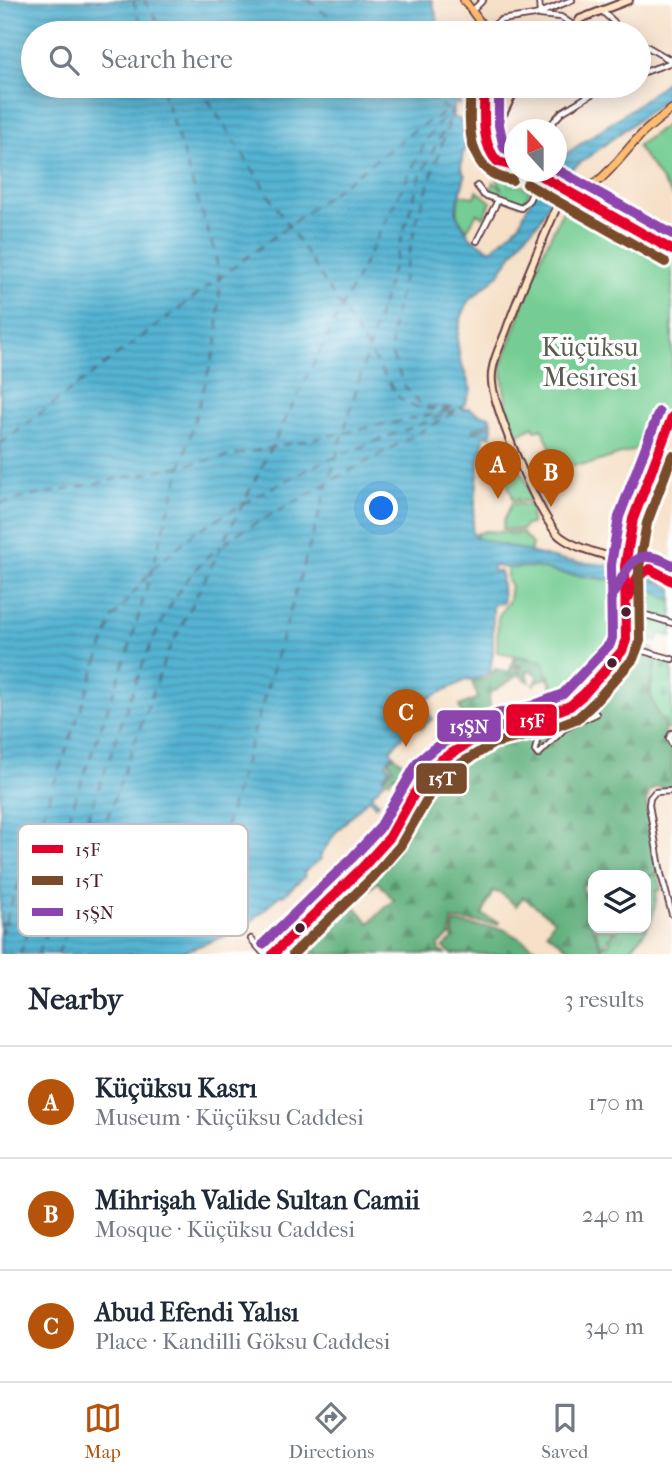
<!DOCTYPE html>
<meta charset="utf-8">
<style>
body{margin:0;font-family:"IM FELL French Canon",serif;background:#f2f2f3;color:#1f2937}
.controls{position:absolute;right:21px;bottom:21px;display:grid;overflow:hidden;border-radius:14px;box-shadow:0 4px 18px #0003}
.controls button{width:63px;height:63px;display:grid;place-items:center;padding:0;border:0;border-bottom:2px solid #e0e1e3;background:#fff;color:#1f2937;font:35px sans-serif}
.compass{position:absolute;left:504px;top:119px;width:63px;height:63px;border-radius:50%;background:#fff;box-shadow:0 4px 18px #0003;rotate:339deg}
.you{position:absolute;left:382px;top:509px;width:24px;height:24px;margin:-18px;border:5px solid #fff;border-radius:50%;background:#1a73e8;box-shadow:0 0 0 10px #1a73e833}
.badge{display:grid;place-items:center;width:46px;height:46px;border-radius:50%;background:#b45309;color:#fff;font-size:23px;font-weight:700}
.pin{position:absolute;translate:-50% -58px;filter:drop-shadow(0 2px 4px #0008)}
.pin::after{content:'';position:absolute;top:37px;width:24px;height:21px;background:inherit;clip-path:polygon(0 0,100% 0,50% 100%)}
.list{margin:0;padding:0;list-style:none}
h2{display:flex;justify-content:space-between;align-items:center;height:91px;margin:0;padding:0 28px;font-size:30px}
h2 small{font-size:23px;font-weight:400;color:#747a83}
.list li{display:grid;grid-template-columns:46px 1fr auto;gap:21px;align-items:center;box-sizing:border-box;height:112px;padding:0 28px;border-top:2px solid #e0e1e3}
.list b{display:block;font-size:26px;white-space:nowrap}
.list p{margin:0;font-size:23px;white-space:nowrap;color:#747a83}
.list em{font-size:23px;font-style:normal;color:#747a83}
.icon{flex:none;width:38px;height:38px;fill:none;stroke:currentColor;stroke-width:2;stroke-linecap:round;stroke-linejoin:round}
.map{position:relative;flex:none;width:672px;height:954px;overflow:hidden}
.search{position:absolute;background:#fff;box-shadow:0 4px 18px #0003;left:21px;right:21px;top:21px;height:77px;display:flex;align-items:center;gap:18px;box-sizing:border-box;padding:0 24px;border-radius:38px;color:#747a83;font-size:26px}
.sheet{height:427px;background:#fff}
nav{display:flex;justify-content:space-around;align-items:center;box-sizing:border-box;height:98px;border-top:2px solid #e0e1e3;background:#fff;font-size:19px;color:#747a83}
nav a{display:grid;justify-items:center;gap:4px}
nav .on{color:#b45309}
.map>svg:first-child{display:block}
.grass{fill:url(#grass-tufts);stroke:#60765f;stroke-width:2}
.forest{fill:url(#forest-firs);stroke:#556854;stroke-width:2;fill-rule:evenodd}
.cemetery{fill:url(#cemetery-stones);stroke:#60765f;stroke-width:2}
.green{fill:#75cd93;stroke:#60765f;stroke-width:2}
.water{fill:url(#water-rules);stroke:#4f6a7f;stroke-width:2}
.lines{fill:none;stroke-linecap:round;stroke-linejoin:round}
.ferry{stroke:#4e5b6e;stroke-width:2;stroke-dasharray:9 7;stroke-linecap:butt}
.street-casing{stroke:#643c43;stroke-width:8}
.secondary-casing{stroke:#643c43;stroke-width:10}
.primary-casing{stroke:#643c43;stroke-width:10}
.street{stroke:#fff;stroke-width:4.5}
.secondary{stroke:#ffe4c6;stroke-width:6}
.primary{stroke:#febc70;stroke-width:7}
.bus-1-casing{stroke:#fff;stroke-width:16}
.bus-2-casing{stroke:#fff;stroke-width:16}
.bus-3-casing{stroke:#fff;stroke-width:16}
.bus-1{stroke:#e4002b;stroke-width:10}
.bus-2{stroke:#7a4b2a;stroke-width:10}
.bus-3{stroke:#8e44ad;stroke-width:10}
.bus-dot{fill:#4a1f2b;stroke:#fff;stroke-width:2.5}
.labels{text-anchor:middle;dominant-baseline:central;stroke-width:7;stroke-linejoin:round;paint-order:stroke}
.park-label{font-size:26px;fill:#595c4f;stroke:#fff}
.key{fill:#fff;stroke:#c9bcbf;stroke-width:2}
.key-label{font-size:19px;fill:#4a1f2b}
.line-badge{stroke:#fff;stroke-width:2.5}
.badge-label{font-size:19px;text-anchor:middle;font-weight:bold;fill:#fff}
</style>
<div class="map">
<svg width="672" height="954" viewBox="0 0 672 954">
<defs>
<pattern id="grass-tufts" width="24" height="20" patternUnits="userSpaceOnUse" patternTransform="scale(1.75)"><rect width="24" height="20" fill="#75cd93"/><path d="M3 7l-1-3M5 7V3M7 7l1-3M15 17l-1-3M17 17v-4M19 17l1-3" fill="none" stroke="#62a678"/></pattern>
<pattern id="forest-firs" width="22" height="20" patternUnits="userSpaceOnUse" patternTransform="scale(1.75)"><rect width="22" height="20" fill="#60b07d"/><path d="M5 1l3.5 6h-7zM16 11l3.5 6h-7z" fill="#518f67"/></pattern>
<pattern id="cemetery-stones" width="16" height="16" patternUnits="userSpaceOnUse" patternTransform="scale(1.75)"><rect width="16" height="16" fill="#75cd93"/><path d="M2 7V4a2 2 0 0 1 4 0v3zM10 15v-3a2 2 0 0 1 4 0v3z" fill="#62a678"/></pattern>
<pattern id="water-rules" width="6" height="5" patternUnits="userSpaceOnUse" patternTransform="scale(1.75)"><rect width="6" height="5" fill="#54b4d3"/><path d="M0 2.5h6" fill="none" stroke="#4892ab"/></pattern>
</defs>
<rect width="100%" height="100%" fill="#fff"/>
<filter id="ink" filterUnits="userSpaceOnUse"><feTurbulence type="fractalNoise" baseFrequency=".0143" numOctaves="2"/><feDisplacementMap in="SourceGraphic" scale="14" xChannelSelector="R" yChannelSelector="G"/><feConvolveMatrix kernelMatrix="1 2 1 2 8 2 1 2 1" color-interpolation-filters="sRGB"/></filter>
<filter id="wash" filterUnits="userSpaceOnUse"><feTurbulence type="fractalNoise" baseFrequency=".00686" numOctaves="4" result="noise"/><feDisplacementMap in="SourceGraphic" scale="28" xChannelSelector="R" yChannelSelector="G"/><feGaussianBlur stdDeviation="1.57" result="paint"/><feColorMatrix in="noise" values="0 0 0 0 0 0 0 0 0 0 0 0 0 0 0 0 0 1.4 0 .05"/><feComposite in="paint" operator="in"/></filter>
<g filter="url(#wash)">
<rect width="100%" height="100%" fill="#f6e0c8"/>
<path class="grass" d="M514,167L516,172L513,180L515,176H522L521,185L530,190L526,199L520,204L486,192L491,189L494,182L502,189L497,178L512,172Z
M514,459L525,478L533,502L513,500C512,493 508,487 507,482C506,473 513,466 514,459Z
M512,503L532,506L531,524L526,525L522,530L503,529L504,520Z
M483,531L522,533L532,544L530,553L476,538L477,533H482Z
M658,874L661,890H657C654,924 650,927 626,954H604L595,928L615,930L603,946L608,945L611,941L609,939L619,928H646V877Z"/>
<path class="forest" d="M633,650L658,659L649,691L665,728L664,734L672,748V788L655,787L649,793L646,802L658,874L646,877L593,875V883L582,885L593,928L604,954H575L547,932L554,920L523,897L516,906L502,894L493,891L482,915L499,922L498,924L452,920L450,936L438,945L439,950L445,954H310L298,935L390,843L398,833L411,804L435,769L446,759L477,740L503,728L551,717L602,679L629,651ZM378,882L394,900L369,923L353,904Z
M515,655L543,661L560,703L546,708L541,697L547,706L557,700L548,678L538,681L534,686L538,677L536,673H533L532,670L526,672L530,682L519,675L521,666L513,663Z
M511,665L518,667L516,677L489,694L490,706L484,718L487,725L467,736L463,726L466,724L459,706L478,698L472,682L490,677L495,669L510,672Z
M415,753L422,760L411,771L414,775L410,780L414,783L401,804L393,796L398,790L394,786L400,779L395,775L389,781L384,777L393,768L388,760L394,755L408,768L414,762L411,758Z
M454,923L503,929L546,954H452L443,947L452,940Z"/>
<path class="cemetery" d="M658,659L672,661V730L665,728C648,695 647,694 658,659Z"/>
<path class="green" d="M672,121V195L637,146Z
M477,191L491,202L484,217L477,213L467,230C456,218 456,210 460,195L475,197Z
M567,202L619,227L628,232L638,246L654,250L672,260V411L659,442L590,464L570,465L536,488L558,465L542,428L535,430L533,426L513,438L509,422L501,367L542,254Z
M507,567H534L565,574L620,581L619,647L570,698L560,703L543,661L497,652L498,617L509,600L511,585L507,581Z
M640,583L672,601V637L660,633L657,642L650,640L648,647L654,649L653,652L642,649L645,628L631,627C630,612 628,596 640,583Z"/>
<path class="water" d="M0,0H432L441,33H33V86H455L460,104H453V118L460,119V122H463V133L467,136L465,151L463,152L461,168L465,176L456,210L458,218L470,237L491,250L519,225L539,181L547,172H556L557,160L634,107L672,78V94L567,173L562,179L539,222L525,236L498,275L468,302L460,321L457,340L460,359L471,390L465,404L462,406L464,410L468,408L481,415L489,416L492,422L472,430L473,432L492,425L491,436H484L483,448L491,449L490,453L480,454L472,532L476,538L560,560L633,568L672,588V601L640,583L565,574L534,567L507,568L493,566V571L501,572L503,603L493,604V651L490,673L471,681L470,679L464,681L427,699L423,703L432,719L421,728L416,718L405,722L408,726L404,729V735L390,750L393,754L386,763L390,768L382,777L385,781L371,796L379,803L375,806L369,798L336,832L320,856L321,859L303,873L305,876L283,896L280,895L248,925L240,912L229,921L240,931L177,954H0Z"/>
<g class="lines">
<path class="ferry" d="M133,0L144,33
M144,0L165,33
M308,0L350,33
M199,86L399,398C416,410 431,411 452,409
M415,86L435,102L451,111
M0,444L419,127L442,114L453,111L417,219L393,323L391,353L404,385L417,401L431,407L463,408
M0,503L455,410
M224,544L240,532L456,412
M153,569L192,534L263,492L323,462L462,408
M234,917L219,890L214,865L420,177L449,119
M0,924L156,890C191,888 205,896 233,916
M0,936L113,618L149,574
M20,954L129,649L217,342L220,282L215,253L161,86
M38,954C61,892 83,830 106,768C131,699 159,592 219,547
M58,954L166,656L427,139L437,125L453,111"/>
</g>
</g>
<g filter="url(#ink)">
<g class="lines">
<g class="street-casing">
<path id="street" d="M539,0L540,13
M472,11L483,0
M602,11L614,22L616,33
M540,15L561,17L585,33
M487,30L501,20L535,15L572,0
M533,32L539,33
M639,42L672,61
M639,74L672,62
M470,123H483
M546,130L562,112L605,86
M477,186L484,195L521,208L529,200L539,178L535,175
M477,241L498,200
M626,609L672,623
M625,646L672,659
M527,721L538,738L535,751L538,755L564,729L596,714
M672,733L669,738L672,744
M672,791L655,792L650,798L649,805L661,874L672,914
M251,939L264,954"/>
</g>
<g class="secondary-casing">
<path id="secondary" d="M559,33L573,31L580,19L629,0
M494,159L498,124L517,86
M585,203L576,201L565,195L561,197C542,242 522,286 506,331C500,346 490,366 492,382C493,407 542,524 561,537C577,549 602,554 621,560L626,558"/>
</g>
<g class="primary-casing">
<path id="primary" d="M464,0L488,33
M485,86C484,103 481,152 498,162C502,165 509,165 514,166
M534,172L571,194L639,230L672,243
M571,194C600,189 618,159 638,138C648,127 661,118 672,109
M646,234L651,240L672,250
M631,547L637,561L672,581
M628,598L638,576L650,569
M273,954L362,868L390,837L414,794L430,770L441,760L489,730L536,719L570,706L584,694L622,651L626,640L625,566L633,519L672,417"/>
</g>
<use href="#street" class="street"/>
<use href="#secondary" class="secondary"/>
<use href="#primary" class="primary"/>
<g class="bus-1-casing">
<path id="bus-1" d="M485,86C484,110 480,144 498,162L514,166
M534,172L672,250
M628,598L638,576L650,569L672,581
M273,954L362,868L390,837L414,794L430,770L441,760L489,730L536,719L570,706L584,694L622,651L626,640L625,566L633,519L672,417"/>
</g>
<g class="bus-2-casing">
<path id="bus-2" d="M471,86C469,123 464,173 512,180
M527,184L665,262
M293,954L372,878L400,846L426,801L441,779L449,771L494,743L539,733L578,718L594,703L633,659L640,641L639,567L647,523L672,456"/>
</g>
<g class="bus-3-casing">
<path id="bus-3" d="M499,87V125L504,148L514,152
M556,169L672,234
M615,592C630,561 637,546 672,565
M263,944L352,858L379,829L418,762L432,750L483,717L532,706L563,694L610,644L612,638L611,565L619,517L659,412"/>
</g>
<use href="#bus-1" class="bus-1"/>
<use href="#bus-2" class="bus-2"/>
<use href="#bus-3" class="bus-3"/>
</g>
</g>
<g class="bus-dot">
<circle cx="626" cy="612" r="6"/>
<circle cx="612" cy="663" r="6"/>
<circle cx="300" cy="928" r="6"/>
</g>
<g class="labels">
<g class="park-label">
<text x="590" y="347">Küçüksu<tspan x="590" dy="30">Mesiresi</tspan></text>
</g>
</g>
<rect x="18" y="824" width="230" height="112" rx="10" class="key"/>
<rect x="32" y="845" width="31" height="8" fill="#e4002b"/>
<rect x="32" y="876" width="31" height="9" fill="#7a4b2a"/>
<rect x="32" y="908" width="31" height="8" fill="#8e44ad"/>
<g class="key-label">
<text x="75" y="856">15F</text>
<text x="75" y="887">15T</text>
<text x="75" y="919">15ŞN</text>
</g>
<g class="line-badge">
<rect x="505" y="703" width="53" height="34" rx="7" fill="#e4002b"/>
<rect x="436" y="709" width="66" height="34" rx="7" fill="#8e44ad"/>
<rect x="415" y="762" width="53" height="33" rx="7" fill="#7a4b2a"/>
</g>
<g class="badge-label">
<text x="532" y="727">15F</text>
<text x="469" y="733">15ŞN</text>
<text x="442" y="785">15T</text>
</g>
</svg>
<div class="controls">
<button><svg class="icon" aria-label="layers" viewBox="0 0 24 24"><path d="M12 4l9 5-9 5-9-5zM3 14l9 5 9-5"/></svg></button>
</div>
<svg class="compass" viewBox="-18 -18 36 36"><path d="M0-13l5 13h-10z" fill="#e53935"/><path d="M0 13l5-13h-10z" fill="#747a83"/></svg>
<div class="you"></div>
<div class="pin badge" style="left:498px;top:499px">A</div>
<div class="pin badge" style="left:551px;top:507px">B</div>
<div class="pin badge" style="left:406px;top:747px">C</div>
<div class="search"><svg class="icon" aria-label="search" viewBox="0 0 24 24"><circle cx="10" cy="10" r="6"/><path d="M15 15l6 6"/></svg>Search here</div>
</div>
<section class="sheet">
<h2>Nearby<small>3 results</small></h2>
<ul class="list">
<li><span class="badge">A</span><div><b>Küçüksu Kasrı</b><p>Museum · Küçüksu Caddesi</p></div><em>170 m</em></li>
<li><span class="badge">B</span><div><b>Mihrişah Valide Sultan Camii</b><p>Mosque · Küçüksu Caddesi</p></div><em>240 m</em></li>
<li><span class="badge">C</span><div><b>Abud Efendi Yalısı</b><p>Place · Kandilli Göksu Caddesi</p></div><em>340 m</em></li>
</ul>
</section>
<nav>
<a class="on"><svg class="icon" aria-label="map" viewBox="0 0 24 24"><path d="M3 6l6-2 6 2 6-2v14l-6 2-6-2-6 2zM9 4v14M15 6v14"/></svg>Map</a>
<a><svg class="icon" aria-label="directions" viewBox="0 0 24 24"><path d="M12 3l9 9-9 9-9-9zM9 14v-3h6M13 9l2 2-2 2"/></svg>Directions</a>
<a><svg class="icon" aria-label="saved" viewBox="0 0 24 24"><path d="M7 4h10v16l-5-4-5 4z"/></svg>Saved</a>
</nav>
